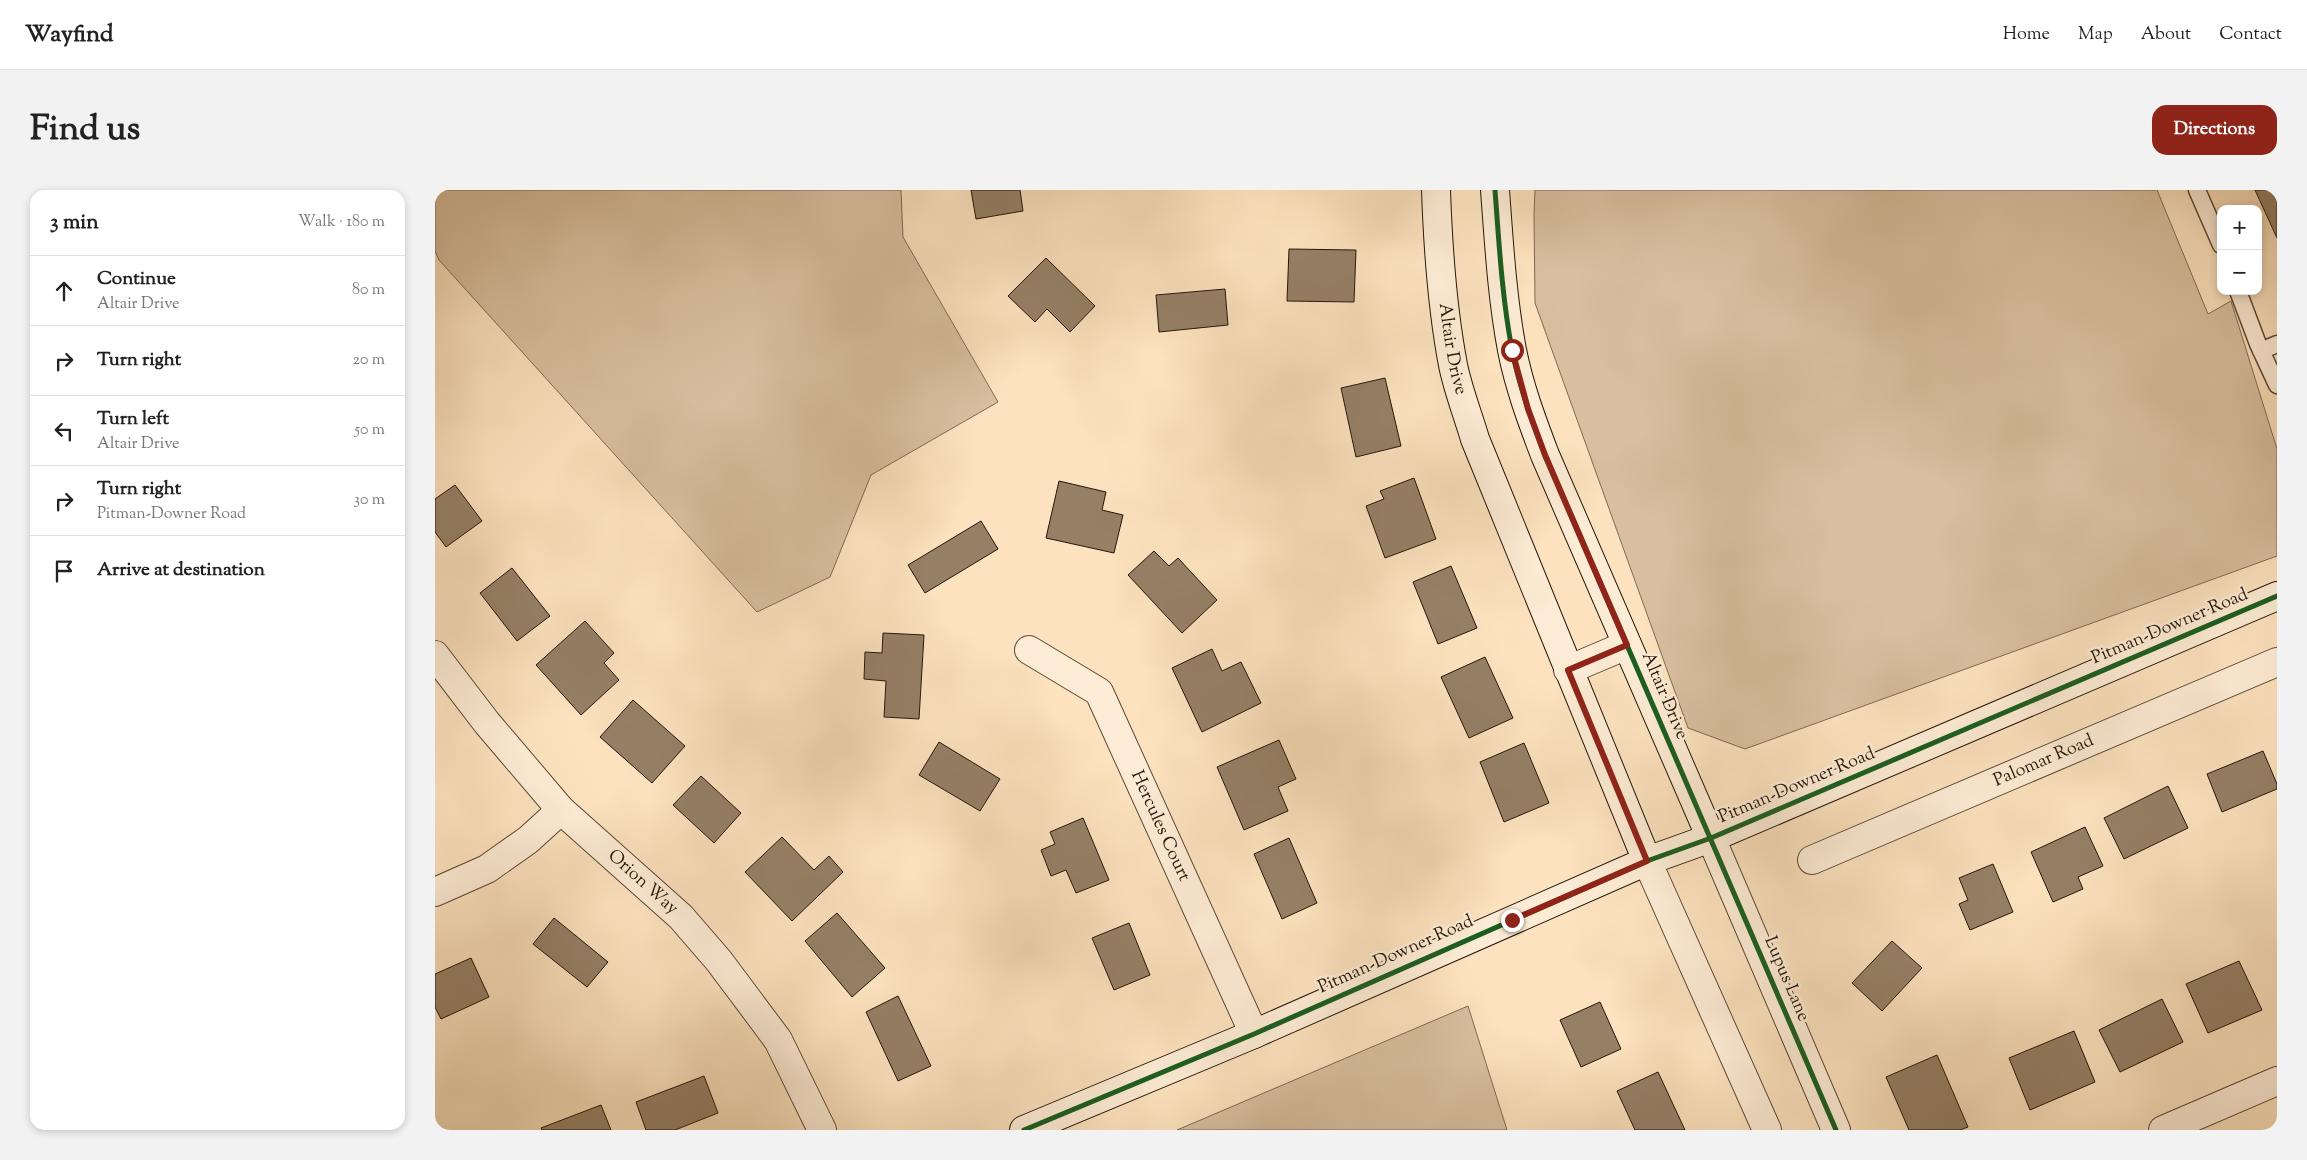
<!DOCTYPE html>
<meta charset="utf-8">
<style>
body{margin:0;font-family:"Sorts Mill Goudy",serif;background:#f2f2f2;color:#222}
.controls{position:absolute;right:15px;top:15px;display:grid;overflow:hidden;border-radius:10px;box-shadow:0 2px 8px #0003}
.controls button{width:45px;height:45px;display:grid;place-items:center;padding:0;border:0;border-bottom:1px solid #e0e0e0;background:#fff;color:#222;font:25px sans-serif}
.stop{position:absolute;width:15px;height:15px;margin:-11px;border:4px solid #8f2418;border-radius:50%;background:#fff}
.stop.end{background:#8f2418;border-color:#fff;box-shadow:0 1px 5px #0008}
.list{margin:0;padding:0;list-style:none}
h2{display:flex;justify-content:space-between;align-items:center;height:65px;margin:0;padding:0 20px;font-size:21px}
h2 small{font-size:16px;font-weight:400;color:#767676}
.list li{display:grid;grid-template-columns:32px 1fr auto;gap:15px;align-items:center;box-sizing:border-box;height:70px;padding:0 20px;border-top:1px solid #e0e0e0}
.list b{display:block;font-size:19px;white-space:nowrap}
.list p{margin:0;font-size:16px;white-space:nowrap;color:#767676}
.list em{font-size:16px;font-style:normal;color:#767676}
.icon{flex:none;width:28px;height:28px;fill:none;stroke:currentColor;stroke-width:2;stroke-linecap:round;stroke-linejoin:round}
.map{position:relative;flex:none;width:1842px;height:940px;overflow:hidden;border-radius:15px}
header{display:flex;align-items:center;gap:30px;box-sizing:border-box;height:70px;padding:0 25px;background:#fff;border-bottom:1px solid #e0e0e0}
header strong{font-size:24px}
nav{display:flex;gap:28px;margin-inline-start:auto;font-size:18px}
.intro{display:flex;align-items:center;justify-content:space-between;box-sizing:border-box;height:120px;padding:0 30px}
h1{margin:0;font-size:35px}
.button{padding:12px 22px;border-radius:15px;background:#8f2418;color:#fff;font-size:18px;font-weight:700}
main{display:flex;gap:30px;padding:0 30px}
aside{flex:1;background:#fff;border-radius:15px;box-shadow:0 2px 8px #0003}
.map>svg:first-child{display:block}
.green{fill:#d8bf9f;stroke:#7f6a53}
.building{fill:#958066;stroke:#261507}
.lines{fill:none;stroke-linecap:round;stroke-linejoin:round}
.lane-casing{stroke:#5c4835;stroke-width:19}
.street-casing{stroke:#5c4835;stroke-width:30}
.secondary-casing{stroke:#261507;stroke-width:30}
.lane{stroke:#fdecd5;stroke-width:16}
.street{stroke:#fdecd5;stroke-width:28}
.secondary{stroke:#fdecd5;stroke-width:28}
.cycleway-casing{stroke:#fdecd5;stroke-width:8}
.cycleway{stroke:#1b5e20;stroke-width:5}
.route{stroke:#8f2418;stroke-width:6}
.labels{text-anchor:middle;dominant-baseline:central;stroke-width:5;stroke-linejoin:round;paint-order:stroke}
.street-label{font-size:18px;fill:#261507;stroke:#fdecd5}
</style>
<header>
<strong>Wayfind</strong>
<nav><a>Home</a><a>Map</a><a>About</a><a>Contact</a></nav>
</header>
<div class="intro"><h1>Find us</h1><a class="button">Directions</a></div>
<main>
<aside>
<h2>3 min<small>Walk · 180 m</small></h2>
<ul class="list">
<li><svg class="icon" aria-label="ahead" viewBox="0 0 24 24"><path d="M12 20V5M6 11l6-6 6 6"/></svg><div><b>Continue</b><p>Altair Drive</p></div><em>80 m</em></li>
<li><svg class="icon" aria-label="right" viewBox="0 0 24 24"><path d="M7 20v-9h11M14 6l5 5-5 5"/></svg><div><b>Turn right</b></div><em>20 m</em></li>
<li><svg class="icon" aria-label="left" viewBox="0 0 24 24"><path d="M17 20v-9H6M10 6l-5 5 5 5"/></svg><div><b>Turn left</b><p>Altair Drive</p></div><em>50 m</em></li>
<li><svg class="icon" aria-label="right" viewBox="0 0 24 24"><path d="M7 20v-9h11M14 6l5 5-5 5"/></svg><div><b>Turn right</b><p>Pitman-Downer Road</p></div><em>30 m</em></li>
<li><svg class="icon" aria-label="arrive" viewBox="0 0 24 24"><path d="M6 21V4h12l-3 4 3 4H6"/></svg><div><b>Arrive at destination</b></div></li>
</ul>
</aside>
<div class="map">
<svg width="1842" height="940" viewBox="0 0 1842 940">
<rect width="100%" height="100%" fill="#fce2be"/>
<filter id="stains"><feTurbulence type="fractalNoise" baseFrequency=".004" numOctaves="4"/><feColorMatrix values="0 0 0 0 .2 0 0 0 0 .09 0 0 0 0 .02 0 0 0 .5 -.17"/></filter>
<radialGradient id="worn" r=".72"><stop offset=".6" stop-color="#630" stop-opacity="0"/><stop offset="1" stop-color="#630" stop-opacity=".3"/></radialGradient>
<path class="green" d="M0,0H466L468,47L563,212L436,285L395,387L322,422L4,70L0,61Z
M1100,0H1722L1773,124L1796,111L1842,259V366L1310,559L1253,538L1100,113L1099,24Z
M1033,816L1072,940H742Z"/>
<path class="building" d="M536,0H585L588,21L541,29Z
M1820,0H1842V48Z
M854,59L921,60L919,112L852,111Z
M611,68L660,116L635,142L612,119L600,132L573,106Z
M790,99L793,135L724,142L721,105Z
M950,188L966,256L921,267L906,198Z
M979,288L1001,349L950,368L931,316L949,309L945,301Z
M624,291L671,302L667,320L688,325L679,363L611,348Z
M20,295L47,331L11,357L0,342V309Z
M546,331L563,359L490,403L473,375Z
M719,361L734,376L743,368L782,410L747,443L693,385Z
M1016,376L1042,438L1003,454L978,392Z
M77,378L115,426L82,451L45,403Z
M150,431L179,463L169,473L184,490L146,525L101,475Z
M448,443L489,445L484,529L449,527L451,491L429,489L430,462L447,463Z
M777,459L787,481L806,472L826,513L767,542L737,478Z
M1050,467L1078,528L1034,548L1006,487Z
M198,510L250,556L217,593L165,547Z
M844,550L861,589L843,597L853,621L809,640L782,577Z
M504,552L565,589L545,621L484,585Z
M1089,553L1114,613L1069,632L1045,572Z
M1828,561L1842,594V599L1787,622L1772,584Z
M266,586L306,623L279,653L238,615Z
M1733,596L1753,638L1689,669L1669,628Z
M648,628L674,690L641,703L631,680L616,686L606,660L620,654L615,642Z
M1650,637L1668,676L1643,687L1648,699L1618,712L1596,662Z
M347,647L379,680L394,666L408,682L357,731L310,682Z
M854,648L882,713L847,729L819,664Z
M1558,674L1578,722L1535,740L1524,714L1533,710L1524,688Z
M402,723L450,778L417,807L370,751Z
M119,728L173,772L152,797L98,754Z
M694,733L715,785L679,800L657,748Z
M1457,751L1487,778L1447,821L1417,793Z
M36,768L54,807L6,829L0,817V784Z
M1804,771L1827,820L1773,843L1751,794Z
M463,806L496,876L463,891L431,822Z
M1727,809L1748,852L1685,882L1664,840Z
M1165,812L1186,859L1146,877L1125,830Z
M1639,841L1660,892L1595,920L1574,868Z
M1502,865L1533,937L1525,940H1474L1451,887Z
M1223,882L1250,940H1200L1182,901Z
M269,886L283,923L240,940H211L201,912Z
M166,915L176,940H107L106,938Z"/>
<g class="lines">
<g class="lane-casing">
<path id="lane" d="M1762,0L1786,55
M1803,101L1823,154L1842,195
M1826,161L1842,154"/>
</g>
<g class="street-casing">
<g id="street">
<path id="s1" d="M594,460L664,502L819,844"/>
<path id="s2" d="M0,465L52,533L126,620L246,727L284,771L343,850L387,940"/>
<path d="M1133,480L1192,455"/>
<path d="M1276,648L1401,940"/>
<path id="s3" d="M1377,670L1842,472"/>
<path d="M1212,671L1332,940"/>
<path d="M0,702L52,679L93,650L126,620"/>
<path d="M1728,940L1842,891"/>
</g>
</g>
<g class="secondary-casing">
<g id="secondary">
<path id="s4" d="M1001,0C1003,59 1007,117 1018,175C1023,200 1033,225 1040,249L1212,671"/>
<path d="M1060,0C1064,53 1067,107 1077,160C1084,196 1097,231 1110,265L1276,648"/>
<path d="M589,940L819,844L1212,671L1276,648L1842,406"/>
</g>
</g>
<use href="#lane" class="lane"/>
<use href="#street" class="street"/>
<use href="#secondary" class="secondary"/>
<g class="cycleway-casing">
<path id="cycleway" d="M1060,0C1064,53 1067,107 1077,160C1084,196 1097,231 1110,265L1401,940
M589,940L819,844L1212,671L1276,648L1842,406"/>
</g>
<use href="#cycleway" class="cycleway"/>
</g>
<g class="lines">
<path class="route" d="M1077,160L1093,219L1110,265L1192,455L1133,480L1212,671L1077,730"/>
</g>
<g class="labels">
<g class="street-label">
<text stroke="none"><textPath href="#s4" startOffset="160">Altair Drive</textPath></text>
<text transform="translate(1735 437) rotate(-23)">Pitman-Downer Road</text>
<text transform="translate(1229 506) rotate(67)">Altair Drive</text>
<text stroke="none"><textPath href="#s3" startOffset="252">Palomar Road</textPath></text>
<text transform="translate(1362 596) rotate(-23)">Pitman-Downer Road</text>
<text stroke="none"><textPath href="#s1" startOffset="229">Hercules Court</textPath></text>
<text stroke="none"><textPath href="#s2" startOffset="309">Orion Way</textPath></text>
<text transform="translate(961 765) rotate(-24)">Pitman-Downer Road</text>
<text transform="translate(1351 789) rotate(67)">Lupus Lane</text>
</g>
</g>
<rect width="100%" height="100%" filter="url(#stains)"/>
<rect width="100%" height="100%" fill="url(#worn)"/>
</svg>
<div class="controls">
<button>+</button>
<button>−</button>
</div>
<div class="stop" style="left:1077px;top:160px"></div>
<div class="stop end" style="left:1077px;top:730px"></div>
</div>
</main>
